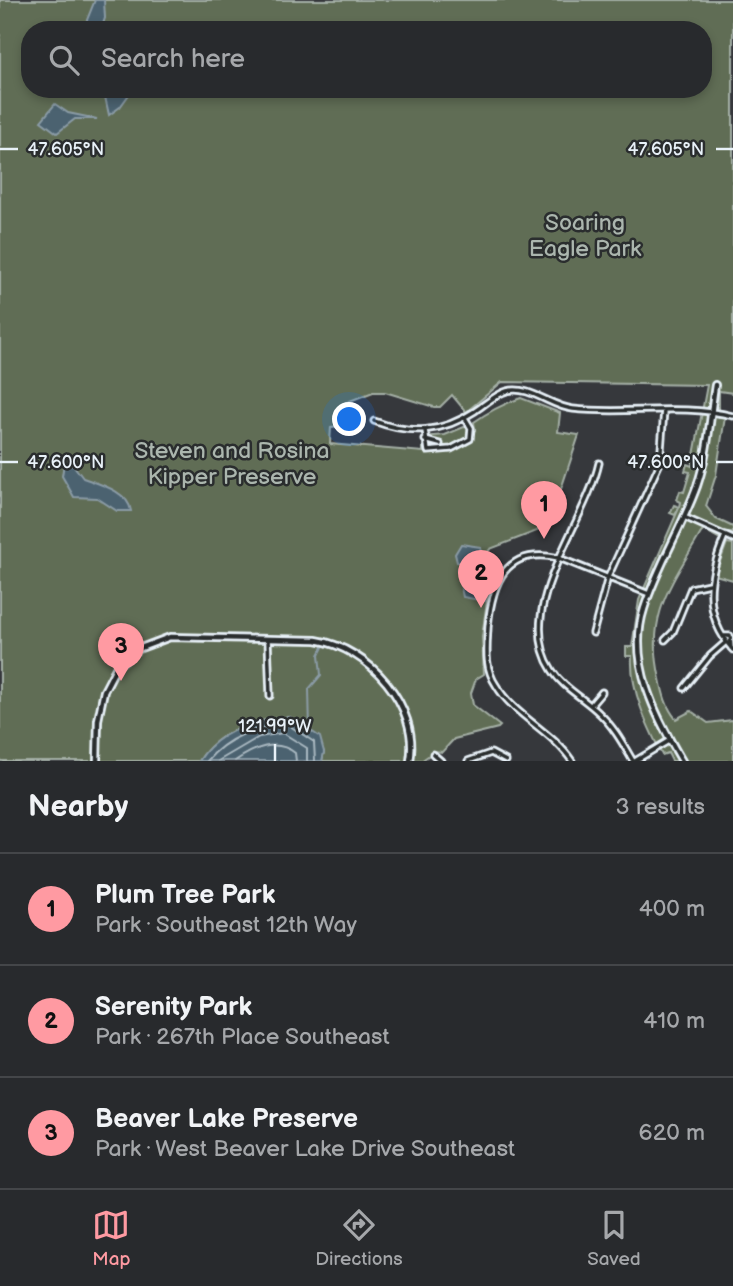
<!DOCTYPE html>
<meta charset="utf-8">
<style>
body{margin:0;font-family:"Balsamiq Sans",sans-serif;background:#343639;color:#f1f3f6}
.you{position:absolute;left:350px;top:420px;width:24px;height:24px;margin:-18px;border:5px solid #fff;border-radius:50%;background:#1a73e8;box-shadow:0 0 0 10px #1a73e833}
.badge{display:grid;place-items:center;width:46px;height:46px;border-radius:50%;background:#ff9aa2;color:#111;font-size:23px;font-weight:700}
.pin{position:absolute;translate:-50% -58px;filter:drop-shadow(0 2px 4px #0008)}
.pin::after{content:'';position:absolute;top:37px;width:24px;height:21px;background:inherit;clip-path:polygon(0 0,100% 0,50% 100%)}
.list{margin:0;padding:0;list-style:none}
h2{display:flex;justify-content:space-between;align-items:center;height:91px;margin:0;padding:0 28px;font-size:30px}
h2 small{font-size:23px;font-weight:400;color:#a5a7aa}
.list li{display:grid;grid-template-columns:46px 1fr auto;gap:21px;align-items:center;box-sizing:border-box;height:112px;padding:0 28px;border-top:2px solid #444649}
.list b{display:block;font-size:26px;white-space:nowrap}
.list p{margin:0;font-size:23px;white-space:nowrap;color:#a5a7aa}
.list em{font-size:23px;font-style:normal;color:#a5a7aa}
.icon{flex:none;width:38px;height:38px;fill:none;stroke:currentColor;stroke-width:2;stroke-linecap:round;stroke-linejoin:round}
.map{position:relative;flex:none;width:733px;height:761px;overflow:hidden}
.search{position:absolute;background:#282a2d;box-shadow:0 4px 10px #0003;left:21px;right:21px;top:21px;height:77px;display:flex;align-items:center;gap:18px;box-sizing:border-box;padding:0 24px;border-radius:28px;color:#a5a7aa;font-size:26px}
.sheet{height:427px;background:#282a2d}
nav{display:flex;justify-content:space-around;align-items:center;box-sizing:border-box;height:98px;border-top:2px solid #444649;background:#282a2d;font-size:19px;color:#a5a7aa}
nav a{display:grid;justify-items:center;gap:4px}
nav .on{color:#ff9aa2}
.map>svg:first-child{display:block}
.green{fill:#616d54;stroke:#a4afa6;stroke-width:2;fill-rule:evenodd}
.water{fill:#4b626f;stroke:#8a9ba6;stroke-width:2}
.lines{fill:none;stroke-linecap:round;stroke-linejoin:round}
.shore{stroke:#a9b8c1;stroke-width:2}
.stream{stroke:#8a9ba6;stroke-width:2}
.minor-casing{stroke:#e8f1f8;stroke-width:9}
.tertiary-casing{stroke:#e8f1f8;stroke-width:10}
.minor{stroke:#2a2d2e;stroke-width:3.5}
.tertiary{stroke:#2a2d2e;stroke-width:4.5}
.ticks{fill:none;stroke:#e8f1f8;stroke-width:2.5}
.labels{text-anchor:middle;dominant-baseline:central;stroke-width:5;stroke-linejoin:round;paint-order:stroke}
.park-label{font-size:23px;fill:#abb6ae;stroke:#2a2d2e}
.ticks-label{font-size:18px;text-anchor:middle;fill:#e8f1f8;stroke:#2a2d2e;stroke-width:5;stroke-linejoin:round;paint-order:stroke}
</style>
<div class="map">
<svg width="733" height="761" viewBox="0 0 733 761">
<rect width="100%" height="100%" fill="#36383c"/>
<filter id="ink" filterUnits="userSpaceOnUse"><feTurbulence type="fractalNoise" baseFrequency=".0143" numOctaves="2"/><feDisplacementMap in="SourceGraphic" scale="14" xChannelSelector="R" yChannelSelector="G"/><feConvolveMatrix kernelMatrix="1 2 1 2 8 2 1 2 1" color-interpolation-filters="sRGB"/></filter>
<g filter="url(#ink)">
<path class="green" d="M0,0H733V393L719,391V417H725L716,475L706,506L716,519L733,527V534L725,531L720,539L704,530L701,533C671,585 645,615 660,679C663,694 666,707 676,719L691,711L708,723L733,720V761H672L668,753L662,755C647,725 630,690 632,656H626V647H632L639,600L679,508L675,515L670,513L674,505L680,507L681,502L677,500L680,491L684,492L690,472L685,471L687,464L692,466L707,385L502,382L466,412L452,395L440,407H434L385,392H373L342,404L341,426L331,427L330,444L423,452V437L445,435L464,427L475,430L474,422C491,410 503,404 521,398L560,413L558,432L579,435L557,501L537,531L490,549L471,575L472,580L489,586L482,637L484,674L476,679L471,693L473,705L500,726L498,728L454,739L442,752L435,751L421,761H322L324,752L314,734L290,717C256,719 218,730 199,761H0ZM30,30H703V89H30Z
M727,543L733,544V580L715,575Z"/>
<path class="water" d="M95,0H104L105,18L101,30H83Z
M111,89H133L120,107L109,115L104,92Z
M55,104L68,113L97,119H75L57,133L41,121Z
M64,463L74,466L83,478C99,484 128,491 131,511H117L97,498L74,497L62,476Z
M461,544L480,547L481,553L472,564L457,562L455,554Z
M461,566L468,569V582L481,593L487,592L485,601L463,597L457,569Z
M290,717L320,737L324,752L322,761H199C218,730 256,720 290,717Z"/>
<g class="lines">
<path class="shore" d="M207,761C227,737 257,726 287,724L314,742L315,761
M218,761L259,737L283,733L307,748V761
M235,761C254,748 276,738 295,753L296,761"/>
<path class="stream" d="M310,731L309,689L321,675L319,655L323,647"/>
<g class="minor-casing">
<path id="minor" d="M374,421C411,435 442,433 475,411C484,405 496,394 507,391C530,385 551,407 573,409C626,415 681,403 733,416
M425,430L428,451L451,449L470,439L471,428L465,418
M425,440L440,444
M599,463C586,523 512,609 552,670C563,688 584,698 599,713C614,727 623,744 633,761
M684,517L733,539
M725,536C708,576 702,615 733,650
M593,633L608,577L660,463L664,410
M723,636H730L731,648
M268,640L270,696
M665,640L673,632L691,588L709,584
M684,688L710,656L726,642
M591,705L602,692
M433,754L441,761
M468,761L491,753L506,761
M572,761C552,731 514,716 496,685C484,667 487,648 488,627C492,583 505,546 559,558L649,594
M635,761L670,740"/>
</g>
<g class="tertiary-casing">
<path id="tertiary" d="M97,761L98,720L104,691L117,666L138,649L170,637L316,640C369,648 420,706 410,761
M682,761C656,717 627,662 644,609C657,567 682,528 697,486C708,454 710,418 715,385"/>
</g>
<use href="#minor" class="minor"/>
<use href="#tertiary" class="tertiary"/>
</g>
</g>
<path class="ticks" d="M0,149H18M716,149H733M0,462H18M716,462H733M275,744V761"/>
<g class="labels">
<g class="park-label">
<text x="585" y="223">Soaring<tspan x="585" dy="26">Eagle Park</tspan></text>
<text x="232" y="451">Steven and Rosina<tspan x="232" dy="26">Kipper Preserve</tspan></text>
</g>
</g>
<g class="ticks-label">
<text x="66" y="155">47.605°N</text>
<text x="666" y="155">47.605°N</text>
<text x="66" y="468">47.600°N</text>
<text x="666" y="468">47.600°N</text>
<text x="275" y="732">121.99°W</text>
</g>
</svg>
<div class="you"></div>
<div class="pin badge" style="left:544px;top:539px">1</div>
<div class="pin badge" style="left:481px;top:608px">2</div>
<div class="pin badge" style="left:121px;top:681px">3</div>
<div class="search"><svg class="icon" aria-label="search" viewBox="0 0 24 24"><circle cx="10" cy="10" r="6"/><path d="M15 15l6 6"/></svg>Search here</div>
</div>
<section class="sheet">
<h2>Nearby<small>3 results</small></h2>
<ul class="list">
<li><span class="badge">1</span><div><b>Plum Tree Park</b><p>Park · Southeast 12th Way</p></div><em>400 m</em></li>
<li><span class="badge">2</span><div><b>Serenity Park</b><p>Park · 267th Place Southeast</p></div><em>410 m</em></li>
<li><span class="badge">3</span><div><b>Beaver Lake Preserve</b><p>Park · West Beaver Lake Drive Southeast</p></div><em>620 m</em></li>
</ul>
</section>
<nav>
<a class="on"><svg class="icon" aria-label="map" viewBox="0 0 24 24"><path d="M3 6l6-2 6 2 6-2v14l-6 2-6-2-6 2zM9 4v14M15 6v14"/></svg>Map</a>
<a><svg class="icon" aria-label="directions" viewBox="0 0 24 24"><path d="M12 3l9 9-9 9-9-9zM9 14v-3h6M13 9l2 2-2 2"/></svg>Directions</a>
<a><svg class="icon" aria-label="saved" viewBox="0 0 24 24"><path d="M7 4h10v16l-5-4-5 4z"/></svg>Saved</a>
</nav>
